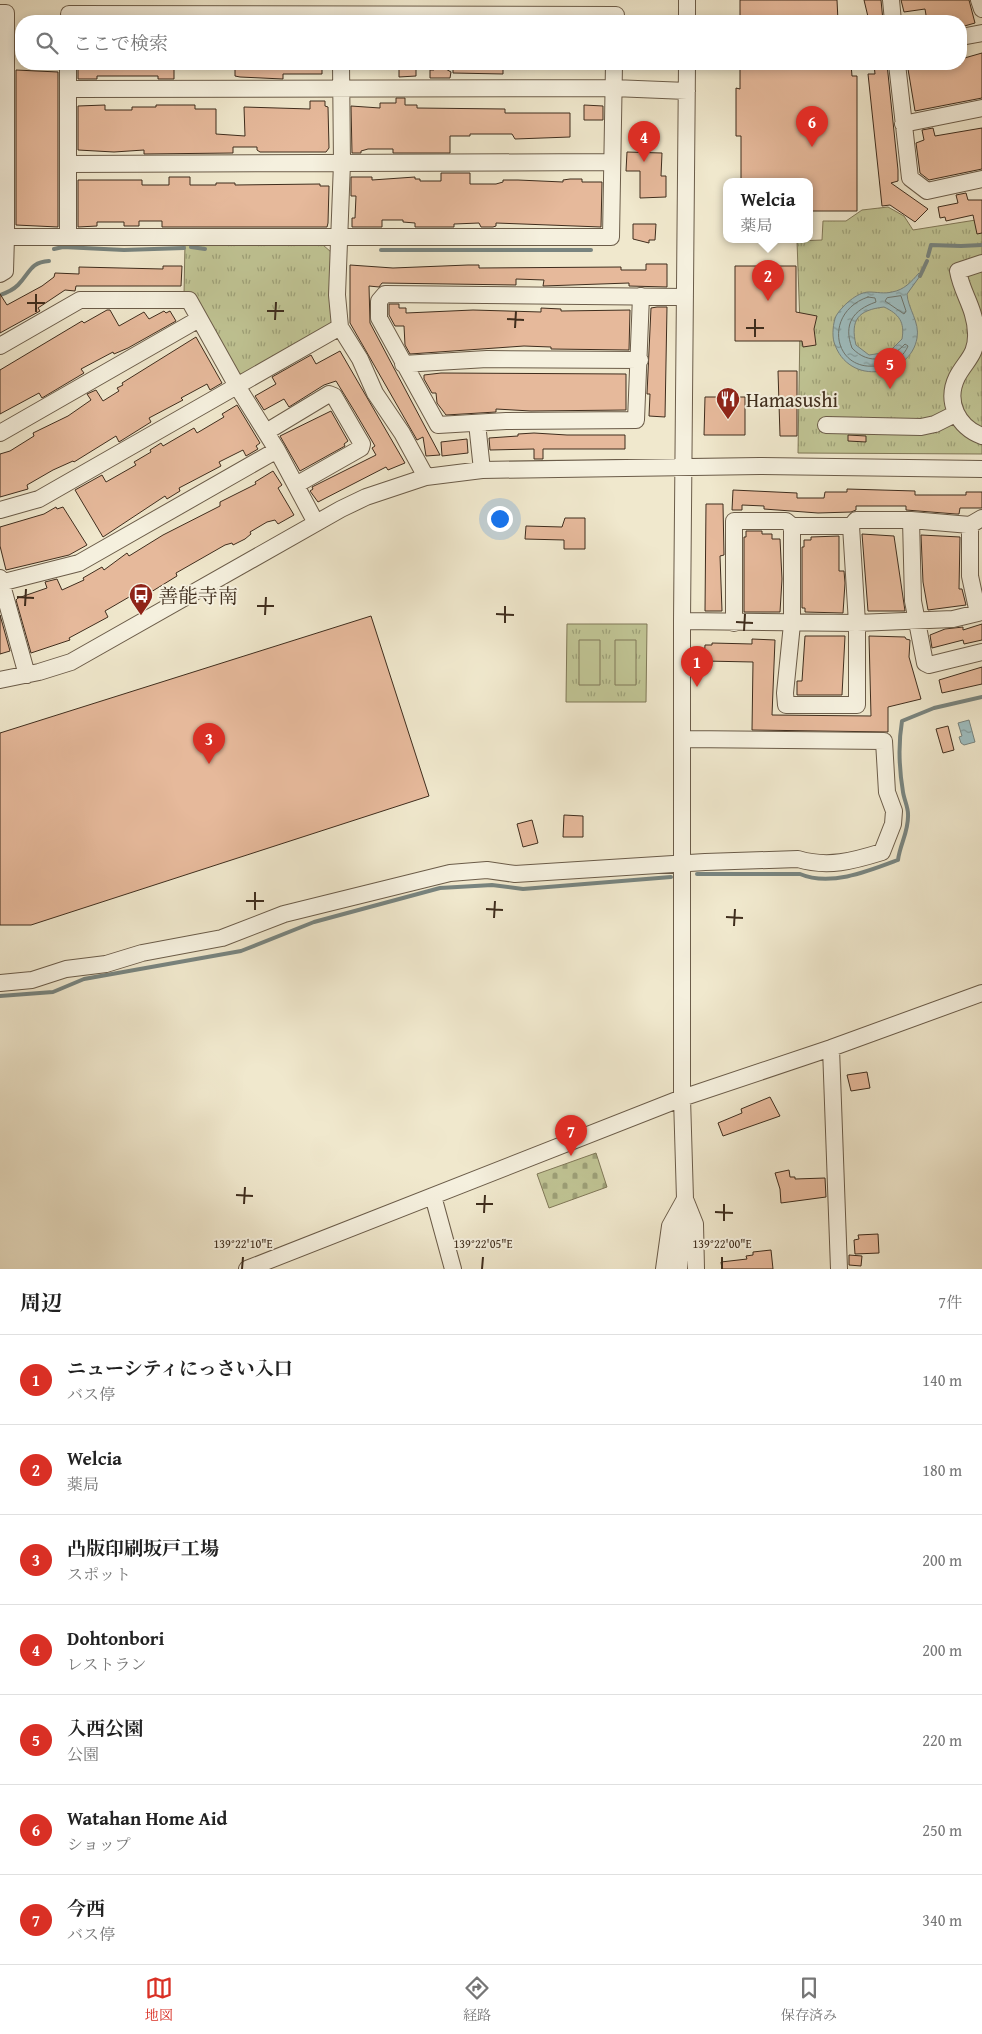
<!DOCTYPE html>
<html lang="ja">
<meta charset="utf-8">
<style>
body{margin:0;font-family:"Gentium Book Plus","Noto Serif JP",serif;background:#f6f6f6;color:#222}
.you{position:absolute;left:499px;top:518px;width:18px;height:18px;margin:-12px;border:4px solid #fff;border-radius:50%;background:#1a73e8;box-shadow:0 0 0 8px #1a73e833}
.badge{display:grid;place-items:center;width:32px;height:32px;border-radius:50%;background:#d93025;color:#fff;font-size:16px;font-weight:700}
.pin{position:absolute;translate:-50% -41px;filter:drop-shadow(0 1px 2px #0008)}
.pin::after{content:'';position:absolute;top:26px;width:18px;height:15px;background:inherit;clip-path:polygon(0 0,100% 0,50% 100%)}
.popup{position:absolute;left:723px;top:178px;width:90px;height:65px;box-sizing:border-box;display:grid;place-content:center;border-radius:10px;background:#fff;filter:drop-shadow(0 1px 4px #0005);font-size:16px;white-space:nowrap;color:#767676}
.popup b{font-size:19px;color:#222}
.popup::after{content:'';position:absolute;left:50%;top:100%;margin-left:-10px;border:10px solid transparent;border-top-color:#fff}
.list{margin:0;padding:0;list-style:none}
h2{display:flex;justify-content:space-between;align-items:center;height:65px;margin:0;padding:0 20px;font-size:21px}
h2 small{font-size:16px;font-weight:400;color:#767676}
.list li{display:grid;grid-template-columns:32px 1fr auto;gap:15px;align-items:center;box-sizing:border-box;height:90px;padding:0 20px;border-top:1px solid #e0e0e0}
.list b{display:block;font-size:19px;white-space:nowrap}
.list p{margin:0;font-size:16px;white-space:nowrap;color:#767676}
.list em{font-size:16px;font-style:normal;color:#767676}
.icon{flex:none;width:28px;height:28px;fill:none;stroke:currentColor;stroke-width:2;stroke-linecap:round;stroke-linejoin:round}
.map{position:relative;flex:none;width:982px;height:1269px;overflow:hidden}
.search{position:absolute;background:#fff;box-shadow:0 2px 8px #0003;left:15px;right:15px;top:15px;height:55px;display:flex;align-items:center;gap:12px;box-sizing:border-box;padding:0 18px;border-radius:20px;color:#767676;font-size:19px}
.sheet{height:695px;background:#fff}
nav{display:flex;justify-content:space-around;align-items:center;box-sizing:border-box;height:70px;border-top:1px solid #e0e0e0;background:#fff;font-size:14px;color:#767676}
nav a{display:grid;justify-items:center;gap:2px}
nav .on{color:#d93025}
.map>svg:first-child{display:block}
.grass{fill:url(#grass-tufts);stroke:#807858}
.cemetery{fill:url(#cemetery-stones);stroke:#807858}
.pitch{fill:#c0c494;stroke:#807858}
.water{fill:url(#water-ripples);stroke:#78847f;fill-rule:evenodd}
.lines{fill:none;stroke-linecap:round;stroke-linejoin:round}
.shore{stroke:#6e766f;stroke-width:1}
.stream{stroke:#78847f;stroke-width:4}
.building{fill:#e6b99b;stroke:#3f2d1d}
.minor-casing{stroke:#6b5c49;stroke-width:18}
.minor{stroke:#f5f0de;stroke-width:16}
.ticks{fill:none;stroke:#3f2d1d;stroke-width:2}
.labels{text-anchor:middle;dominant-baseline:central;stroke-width:4;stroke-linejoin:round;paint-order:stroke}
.poi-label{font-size:20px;fill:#3f2d1d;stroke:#f5f0de;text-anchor:start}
.ticks-label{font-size:12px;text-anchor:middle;fill:#3f2d1d;stroke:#f5f0de;stroke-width:4;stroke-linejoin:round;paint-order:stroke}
</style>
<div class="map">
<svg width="982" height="1269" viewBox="0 0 982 1269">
<defs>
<pattern id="grass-tufts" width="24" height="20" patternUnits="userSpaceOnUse" patternTransform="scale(1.25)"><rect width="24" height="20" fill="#c0c494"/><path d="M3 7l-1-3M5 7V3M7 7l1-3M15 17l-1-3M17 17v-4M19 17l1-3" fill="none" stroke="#9da078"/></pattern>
<pattern id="cemetery-stones" width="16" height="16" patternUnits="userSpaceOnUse" patternTransform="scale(1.25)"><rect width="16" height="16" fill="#c0c494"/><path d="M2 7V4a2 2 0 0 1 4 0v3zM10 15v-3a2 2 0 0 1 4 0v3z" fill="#9da078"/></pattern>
<pattern id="water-ripples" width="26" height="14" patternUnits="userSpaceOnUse" patternTransform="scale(1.25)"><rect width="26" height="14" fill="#9ebec1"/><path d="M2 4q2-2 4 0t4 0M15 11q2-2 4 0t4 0" fill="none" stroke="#829b9c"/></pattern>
</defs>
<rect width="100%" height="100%" fill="#f0e8cd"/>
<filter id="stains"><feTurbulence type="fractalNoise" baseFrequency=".004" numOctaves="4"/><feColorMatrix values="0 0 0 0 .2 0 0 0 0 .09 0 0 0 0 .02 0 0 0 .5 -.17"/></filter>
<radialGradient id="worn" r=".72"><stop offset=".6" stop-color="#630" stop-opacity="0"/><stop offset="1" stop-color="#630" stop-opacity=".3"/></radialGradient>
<path class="grass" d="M888,207L904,216L913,230L982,219V454L798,453L800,325L797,241L822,240L823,221H846L862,210Z
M185,243L323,245L331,252L332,321L327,328L242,376L237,374L184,295Z
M567,624H647L646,702H566Z"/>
<path class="cemetery" d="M596,1153L607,1187L549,1208L537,1174Z"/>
<path class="pitch" d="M579,640H600V685H579Z
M615,640H636V685H615Z"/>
<path class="water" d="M919,273L920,276L907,294C908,309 920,322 917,338C911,376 848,388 834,342C832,335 833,323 836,316C842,306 857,292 869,292C877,292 884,294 892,292C904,290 911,282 919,273ZM884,307C899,314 905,322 902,339L889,352L869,355L856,345C850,320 858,310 884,307Z
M969,720L975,742L964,745L961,743L959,737L962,736L958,723Z"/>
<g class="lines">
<path class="shore" d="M901,296L906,311L904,314L885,301L887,298Z
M868,297L875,298L876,302C853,310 843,324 852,348C869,366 890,360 905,344L908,346C904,356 896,361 885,364C834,379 820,313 868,297Z"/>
<path class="stream" d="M191,247L205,249
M54,249L63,247L124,250L184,248
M381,250H591
M928,256L931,245L961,246L982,245
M920,276L927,261
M0,295C6,293 13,290 18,285C30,273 30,262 49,261
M697,874H800C830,887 869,871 898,860C900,844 909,831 908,814C908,807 904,799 903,792C899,768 898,745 902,721L934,708L982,697
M0,996L53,992L84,979L241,951L314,922L440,888L492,885L523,889L671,877"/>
</g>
<path class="building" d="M740,0H837L838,21H740Z
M864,0H881L883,21H869Z
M901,0H969L975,23L961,27V21H927L925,9L904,12Z
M982,53V98L915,111L908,69L937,64H961V59Z
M108,64H174V79H158V76H97V79H78V67L108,66Z
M235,64H322V74H283V79L240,77L235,76Z
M399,64H416V76L399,77Z
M437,64L451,72L450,78H430V70H434Z
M453,64H503V74L453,73Z
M740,64H851L852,76H857V211H809V182H741V136H736V88L740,89Z
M874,64H887L898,170V181L891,183L928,209L915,222L890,205L882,206L868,74H875Z
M16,70L58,72V227L16,225Z
M396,98H405V105H417V108L505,109V113H570V137L515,139L512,134H470V136H450V153H393V149H368L361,151V153H352L351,106L380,108V103H396Z
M310,101H325V106L328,107L329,148L326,152H260L257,150V147H233V153L144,154V150L114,152L78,150V106L105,105V110H132V107H156V105H195V109H216V134L245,136L244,107L310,109Z
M584,105L603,106V120H584Z
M933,128L935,136L982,128V169L929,180L920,173L916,143L924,140L922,130Z
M627,152L662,153L661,176H666V197L640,198V171H626Z
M441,173H470V184H496L503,182V180H518L563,182V180L570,179H582V182H602L601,227L496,223V226L493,227H481L479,223L454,224V227H415V223L403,222V220H382V227H352V218H355L356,196H351V177H372V180L415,177V179H420V181H441Z
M169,177H190V185H216V183H235V185L320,184V186H329L328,223L327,227H162V221H139V226H124V222H97V226L78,227V180H142V185H169Z
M966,193L968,200H982V233L977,234L973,215L946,221L945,217L940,218L938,207L958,203L956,195Z
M633,224H656L655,240H649V243L633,239Z
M646,264H667V287L629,286V283L543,286L544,280L516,279V285L382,283L379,287L369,286L370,323L440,455L426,456L423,437L417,440L350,323V265L393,268L468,265H479V268L621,267V270H646Z
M163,266H182L181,286H76L75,291L65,290L38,308L40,311L0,333V294L7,305L42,286L54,277L55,273L79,274V267L163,269Z
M735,266H796V312L817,316L814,329L816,345L803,347L802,341H735Z
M389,304H399V308H406V313L473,310L541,312V308L561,309V311L630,310L629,350L551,349V347L524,346L410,354L405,345L404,326H395L389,315Z
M657,307H667L665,417L649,416L650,394H647L651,308Z
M107,310H110L119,326L144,312L149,319L164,311L166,313L170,311L176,321L128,348L114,354L113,352L81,369L84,373L42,398L39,393L0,414V370L82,321L84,323Z
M196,337L222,383L210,390L207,384L181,398L183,400L149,418L151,422L119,442L116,436L74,462L73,461L53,470L27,485L28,489L0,497V454L10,451L34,436L33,433L68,416L91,400L87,394L96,390L103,401L119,391L117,388L123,385L122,383Z
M340,351L405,463L388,470L386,467L318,502L310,491L313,489L312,487L376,455L372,448L375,446L355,412L336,381L324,385L289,407L284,399L264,410L255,396L276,384L272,377L311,355L316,364Z
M778,371H797V436H780Z
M441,373L626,374V410L531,411L496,409V412L446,415L437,403L436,393H432L424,379V375Z
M705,397H745V435H704Z
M237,405L260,443L256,446L258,449L246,456L243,450L219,462L221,466L179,488L180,491L167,499L165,496L103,537L75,490L102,475L106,482L136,465L134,462L151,452L150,450L161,443L163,446L194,428L197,433L224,417L222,414Z
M331,411L348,441L344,444L345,446L300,471L280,436Z
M534,433L567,435H625V449H543V459H534V449L490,450L489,438L518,436V434Z
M848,435L866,436V442L848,441Z
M467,439L468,453L442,456L441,442Z
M273,471L282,485L278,488L294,515L278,524L275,520L267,522L250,532L251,534L245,539L233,545L232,543L225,545L176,573L177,576L151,592L148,586L105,611L108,617L69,638L70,640L31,653L16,600L18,598L47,588L45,582L57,579L62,590L84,580L83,578L102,567L104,570L127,553L129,556L163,535L220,506V502L256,484L255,482Z
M847,489L915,491V495H966V492H982V508H960L959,514H956L906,510V506H856V510L851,512L818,513L764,509V506L742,505V510H732L733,490L797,493V498H824L825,492H847Z
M706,504H723L724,555L720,556L722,611H705Z
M56,507L57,509L63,507L87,545L69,555L6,570L0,546V527L44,514Z
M565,518H585V549H564V540L525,539L526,526L562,527Z
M746,531H762V534H772V539H780L782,579L780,612H744V537H746Z
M862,534L894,536L905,611H868Z
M921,535L960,537L959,589H962L966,605L928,610L923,582Z
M839,536V571H844L845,583L843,613L805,612V608H802V547H804V540H811V537Z
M0,615L10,651L0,654Z
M371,616L429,796L31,925H0V733Z
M982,624V640L964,644L963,640L932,648L930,635L945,629L963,627V630Z
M805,636H845L842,695H797V681H802Z
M869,636L905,637L906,639L910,640L909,657L921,699L888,707V732L752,730L753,662L704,661L705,645H712V643L752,644V639L775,640L772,715L871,716Z
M982,667V684L942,693L939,680Z
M948,726L954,750L943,753L936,729Z
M564,815L583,816V837H563Z
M532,820L538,843L523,847L517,824Z
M867,1072L870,1088L851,1091L847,1075Z
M770,1097L780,1116L723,1136L718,1123L742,1113L741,1109Z
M789,1170L790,1177H795V1179L825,1178L826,1197L781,1203L780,1189L775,1173Z
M878,1234L879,1253L855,1254L854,1240L859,1239L858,1235Z
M771,1250L773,1269H722L721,1262L747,1259L746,1256L753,1255V1252Z
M849,1255L862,1256L861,1266L849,1265Z"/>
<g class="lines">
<g class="minor-casing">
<path id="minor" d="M687,0V21
M891,0L893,21
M979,0L982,9
M0,13H6V237L5,271L0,274
M69,14L616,15L615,21
M961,37L982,33
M341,64L342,163L337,295L340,327L360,359L375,393L402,433L426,477
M897,64L910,178L927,191L982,179
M68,89L613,88L687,91
M903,124L982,108
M68,164L612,162
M0,237H611L614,64
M68,237V64
M982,263L958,271C962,294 975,307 976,333C977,355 966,360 957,377C945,402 958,427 982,436
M641,296L636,420L506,421L438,425L379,318V301L385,294L685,297
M0,346L80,300H189L237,386L277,450L316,523
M403,364L487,359L640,360
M477,423L482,470
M826,425L921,427L935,424L955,414
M266,432L329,394L334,396L362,444L361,448L296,485
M0,433L199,319
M0,510L39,499L340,327
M911,520L913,601L925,663L929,665L982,652
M970,525V576L978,613
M792,526V624L785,693L786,705H857V623L851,526L856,520H911L970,525L982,518
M0,578L27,675
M0,583L79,563L277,450
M682,621L857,623L953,619L982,612
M734,623V521H786L792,526H851
M0,680L39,672L71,662L341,509L366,497L426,477L482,470L760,466L982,469
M0,983L32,980L66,969L106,964L142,953L222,938L284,914L450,873L487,870L515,874L705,862L798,859C828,868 853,861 882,852L893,824L894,811L887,792L884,741L683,739
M831,1048L839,1269
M433,1196L453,1269
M247,1269L682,1098L831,1048L982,993
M664,1269L670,1226L685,1199L695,1224L696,1269
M679,1269L685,1199L682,1098V621L687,64"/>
</g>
<use href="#minor" class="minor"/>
</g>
<path class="ticks" d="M27,303H45M267,311H284M36,312V294M507,319L524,320M275,320L276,302M515,328L516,311M746,328H764M755,337V319M17,597L34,598M25,606L26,589M257,606H274M496,614L514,615M265,615L266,597M736,622L753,623M505,623V606M744,631L745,614M246,901H264M486,909L503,910M255,910V892M726,917L743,918M494,918L495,901M734,926L735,909M236,1195L253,1196M244,1204L245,1187M476,1204H493M715,1212L733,1213M484,1213L485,1195M724,1221V1204M242,1269L243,1257M482,1269L483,1257M722,1269V1257"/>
<defs>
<g id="restaurant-pin" transform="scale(1.25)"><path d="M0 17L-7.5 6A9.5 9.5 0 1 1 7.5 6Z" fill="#8f2418" stroke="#f5f0de"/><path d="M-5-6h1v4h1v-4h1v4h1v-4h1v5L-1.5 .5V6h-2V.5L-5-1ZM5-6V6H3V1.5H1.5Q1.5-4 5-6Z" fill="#fff"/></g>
<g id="bus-pin" transform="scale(1.25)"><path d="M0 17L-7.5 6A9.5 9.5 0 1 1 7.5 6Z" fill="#8f2418" stroke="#f5f0de"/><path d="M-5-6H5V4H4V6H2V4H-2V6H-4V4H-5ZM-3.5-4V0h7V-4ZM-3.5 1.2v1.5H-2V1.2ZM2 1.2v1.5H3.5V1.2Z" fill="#fff"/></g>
</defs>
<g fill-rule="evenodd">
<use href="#restaurant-pin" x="728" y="399"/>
<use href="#bus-pin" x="141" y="595"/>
</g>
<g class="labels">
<g class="poi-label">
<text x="746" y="399">Hamasushi</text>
<text x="158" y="595">善能寺南</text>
</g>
</g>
<g class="ticks-label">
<text x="243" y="1248">139°22'10"E</text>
<text x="483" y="1248">139°22'05"E</text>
<text x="722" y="1248">139°22'00"E</text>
</g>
<rect width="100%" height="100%" filter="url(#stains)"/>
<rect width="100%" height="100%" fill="url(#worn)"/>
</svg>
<div class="you"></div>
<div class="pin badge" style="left:697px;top:687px">1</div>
<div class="pin badge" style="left:768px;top:301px">2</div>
<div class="popup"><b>Welcia</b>薬局</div>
<div class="pin badge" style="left:209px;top:764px">3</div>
<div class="pin badge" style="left:644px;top:162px">4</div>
<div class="pin badge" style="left:890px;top:389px">5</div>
<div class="pin badge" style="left:812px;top:147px">6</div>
<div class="pin badge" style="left:571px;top:1156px">7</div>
<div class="search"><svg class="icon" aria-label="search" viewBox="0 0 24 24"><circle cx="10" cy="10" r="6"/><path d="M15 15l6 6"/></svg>ここで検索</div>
</div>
<section class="sheet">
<h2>周辺<small>7件</small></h2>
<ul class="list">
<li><span class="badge">1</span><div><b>ニューシティにっさい入口</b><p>バス停</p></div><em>140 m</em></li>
<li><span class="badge">2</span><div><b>Welcia</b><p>薬局</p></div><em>180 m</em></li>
<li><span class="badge">3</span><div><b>凸版印刷坂戸工場</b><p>スポット</p></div><em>200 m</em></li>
<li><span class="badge">4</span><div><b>Dohtonbori</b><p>レストラン</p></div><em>200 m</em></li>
<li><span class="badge">5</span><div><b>入西公園</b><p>公園</p></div><em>220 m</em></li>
<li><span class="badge">6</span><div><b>Watahan Home Aid</b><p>ショップ</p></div><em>250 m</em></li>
<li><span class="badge">7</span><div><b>今西</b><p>バス停</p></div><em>340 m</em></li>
</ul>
</section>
<nav>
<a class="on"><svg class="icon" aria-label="map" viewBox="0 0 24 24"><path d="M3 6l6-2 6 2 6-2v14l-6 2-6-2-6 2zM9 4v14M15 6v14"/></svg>地図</a>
<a><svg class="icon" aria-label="directions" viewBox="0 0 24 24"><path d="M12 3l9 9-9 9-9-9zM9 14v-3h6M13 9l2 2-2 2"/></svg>経路</a>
<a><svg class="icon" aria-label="saved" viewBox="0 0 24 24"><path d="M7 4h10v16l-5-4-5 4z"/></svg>保存済み</a>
</nav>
